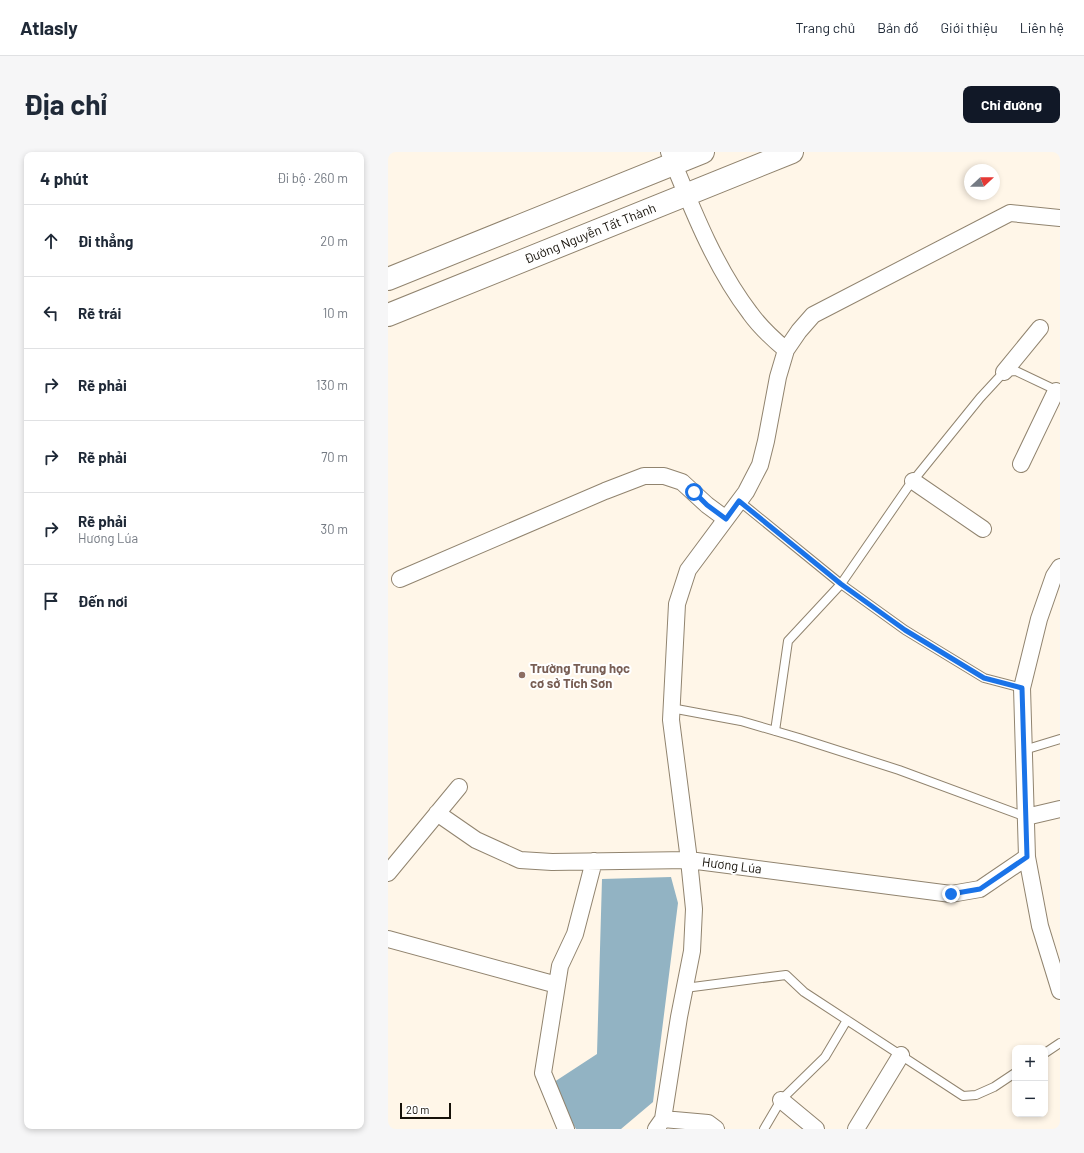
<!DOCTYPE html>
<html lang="vi">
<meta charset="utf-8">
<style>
body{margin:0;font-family:Barlow,sans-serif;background:#f6f6f7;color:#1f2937}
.controls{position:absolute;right:12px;bottom:12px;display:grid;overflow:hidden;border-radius:8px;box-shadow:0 2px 6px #0003}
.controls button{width:36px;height:36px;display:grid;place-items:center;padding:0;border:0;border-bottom:1px solid #e0e1e3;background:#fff;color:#1f2937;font:20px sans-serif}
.compass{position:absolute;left:576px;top:12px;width:36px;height:36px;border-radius:50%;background:#fff;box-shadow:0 2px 6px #0003;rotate:68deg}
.scale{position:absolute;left:12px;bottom:10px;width:51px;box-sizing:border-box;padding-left:4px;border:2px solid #161109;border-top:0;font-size:11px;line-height:14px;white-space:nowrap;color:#161109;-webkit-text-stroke:3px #fff;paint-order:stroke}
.stop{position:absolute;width:12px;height:12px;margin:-9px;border:3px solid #1a73e8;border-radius:50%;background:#fff}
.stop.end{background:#1a73e8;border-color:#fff;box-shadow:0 1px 4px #0008}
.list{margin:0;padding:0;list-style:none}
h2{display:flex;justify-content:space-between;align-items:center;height:52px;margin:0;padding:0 16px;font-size:17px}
h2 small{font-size:13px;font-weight:400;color:#747a83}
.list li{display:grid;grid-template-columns:26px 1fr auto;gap:12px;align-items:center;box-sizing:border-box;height:72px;padding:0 16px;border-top:1px solid #e0e1e3}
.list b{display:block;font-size:15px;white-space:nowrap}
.list p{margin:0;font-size:13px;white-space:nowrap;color:#747a83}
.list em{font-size:13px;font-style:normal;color:#747a83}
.icon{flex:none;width:22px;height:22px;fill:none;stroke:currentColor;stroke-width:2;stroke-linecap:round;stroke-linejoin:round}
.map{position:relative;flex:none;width:672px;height:977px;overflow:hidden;border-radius:8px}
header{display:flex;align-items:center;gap:24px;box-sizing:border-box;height:56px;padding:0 20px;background:#fff;border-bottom:1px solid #e0e1e3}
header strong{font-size:19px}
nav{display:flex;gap:22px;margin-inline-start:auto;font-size:14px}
.intro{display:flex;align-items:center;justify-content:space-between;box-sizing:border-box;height:96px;padding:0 24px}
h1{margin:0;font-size:28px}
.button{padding:10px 18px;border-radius:8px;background:#111827;color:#fff;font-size:14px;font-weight:700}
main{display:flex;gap:24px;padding:0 24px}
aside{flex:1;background:#fff;border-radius:8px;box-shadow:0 2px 6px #0003}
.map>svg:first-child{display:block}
.water{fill:#92b3c3}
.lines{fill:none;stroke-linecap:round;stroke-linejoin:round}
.service-casing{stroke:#91846f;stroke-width:10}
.minor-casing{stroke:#91846f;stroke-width:18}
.secondary-casing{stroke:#91846f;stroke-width:24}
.service{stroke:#fff;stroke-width:8}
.minor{stroke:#fff;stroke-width:16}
.secondary{stroke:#fff;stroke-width:22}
.route{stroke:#1a73e8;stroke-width:5}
.education-dot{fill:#8d6e63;stroke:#fff;stroke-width:1.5}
.labels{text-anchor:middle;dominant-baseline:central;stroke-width:4;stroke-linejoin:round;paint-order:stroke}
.street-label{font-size:13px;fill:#161109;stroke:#fff}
.education-label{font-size:13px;font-weight:bold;fill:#785e54;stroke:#fff;text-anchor:start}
</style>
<header>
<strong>Atlasly</strong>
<nav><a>Trang chủ</a><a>Bản đồ</a><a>Giới thiệu</a><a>Liên hệ</a></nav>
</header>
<div class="intro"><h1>Địa chỉ</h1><a class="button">Chỉ đường</a></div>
<main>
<aside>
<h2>4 phút<small>Đi bộ · 260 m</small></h2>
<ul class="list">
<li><svg class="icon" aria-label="ahead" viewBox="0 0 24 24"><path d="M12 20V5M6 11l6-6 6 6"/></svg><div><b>Đi thẳng</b></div><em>20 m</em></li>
<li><svg class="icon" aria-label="left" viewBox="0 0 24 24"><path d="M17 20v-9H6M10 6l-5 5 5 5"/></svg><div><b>Rẽ trái</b></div><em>10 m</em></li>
<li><svg class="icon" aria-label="right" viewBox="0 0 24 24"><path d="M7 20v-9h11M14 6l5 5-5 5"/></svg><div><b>Rẽ phải</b></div><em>130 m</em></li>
<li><svg class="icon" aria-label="right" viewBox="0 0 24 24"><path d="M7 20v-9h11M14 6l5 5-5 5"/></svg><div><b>Rẽ phải</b></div><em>70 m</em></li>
<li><svg class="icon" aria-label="right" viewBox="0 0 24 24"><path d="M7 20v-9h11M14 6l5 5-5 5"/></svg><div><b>Rẽ phải</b><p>Hương Lúa</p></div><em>30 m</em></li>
<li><svg class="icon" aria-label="arrive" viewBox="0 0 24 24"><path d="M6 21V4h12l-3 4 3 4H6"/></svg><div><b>Đến nơi</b></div></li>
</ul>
</aside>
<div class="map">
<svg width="672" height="977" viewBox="0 0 672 977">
<rect width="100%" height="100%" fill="#fff6e8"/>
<path class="water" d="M283,725L290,751L265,950L233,977H188L160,934L209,902L214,727Z"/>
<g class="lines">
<g class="service-casing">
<path id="service" d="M351,349L453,432L517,478L596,526L634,536
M283,556L353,569L411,586L511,618L638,665
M387,579L400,489L453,432L520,335L592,246L616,220L628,219L670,239
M636,598L672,587
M297,836L398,823L416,840L575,944L588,943L606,935L627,921
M657,901L672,891
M376,977L393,948L437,905L459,868"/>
</g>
<g class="minor-casing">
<path id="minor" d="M281,0C303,54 326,114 362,161C372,175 385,187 398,198
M616,220L652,176
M633,312L668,239
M525,329L595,377
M672,415L666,424L651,467L634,536L639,705L652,774L672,839
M12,427L217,339L256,324H276L294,330L319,353L338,367
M49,661L88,688L132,708L164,710L301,708L563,742L592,737L639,705
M638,665L672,657
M0,721L71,635
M0,787L169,833
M393,948L428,977
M275,967L320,971L328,977
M178,977L155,921L172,814L187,782L206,709
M268,977L275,967L291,865L304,799L306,757L301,708L283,568L289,452L300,418L358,340L372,313L378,289L390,225L398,198L411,179L425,163L622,61L672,66
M468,977L513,903"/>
</g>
<g class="secondary-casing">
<path id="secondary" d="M0,127L315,0
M0,163L404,0"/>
</g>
<use href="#service" class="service"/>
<use href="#minor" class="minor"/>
<use href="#secondary" class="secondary"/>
</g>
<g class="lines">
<path class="route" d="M306,340L319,353L338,367L351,349L453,432L517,478L596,526L634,536L639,705L592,737L563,742"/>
</g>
<circle class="education-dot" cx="134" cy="523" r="4"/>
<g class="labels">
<g class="street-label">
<text transform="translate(202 81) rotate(-22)">Đường Nguyễn Tất Thành</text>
<text transform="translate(344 713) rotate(7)">Hương Lúa</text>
</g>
<g class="education-label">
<text x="142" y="516">Trường Trung học<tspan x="142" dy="15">cơ sở Tích Sơn</tspan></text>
</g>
</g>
</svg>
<div class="controls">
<button>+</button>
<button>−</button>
</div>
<svg class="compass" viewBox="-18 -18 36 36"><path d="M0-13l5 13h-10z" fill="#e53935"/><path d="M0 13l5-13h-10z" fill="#747a83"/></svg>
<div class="scale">20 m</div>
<div class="stop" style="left:306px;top:340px"></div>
<div class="stop end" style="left:563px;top:742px"></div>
</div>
</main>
